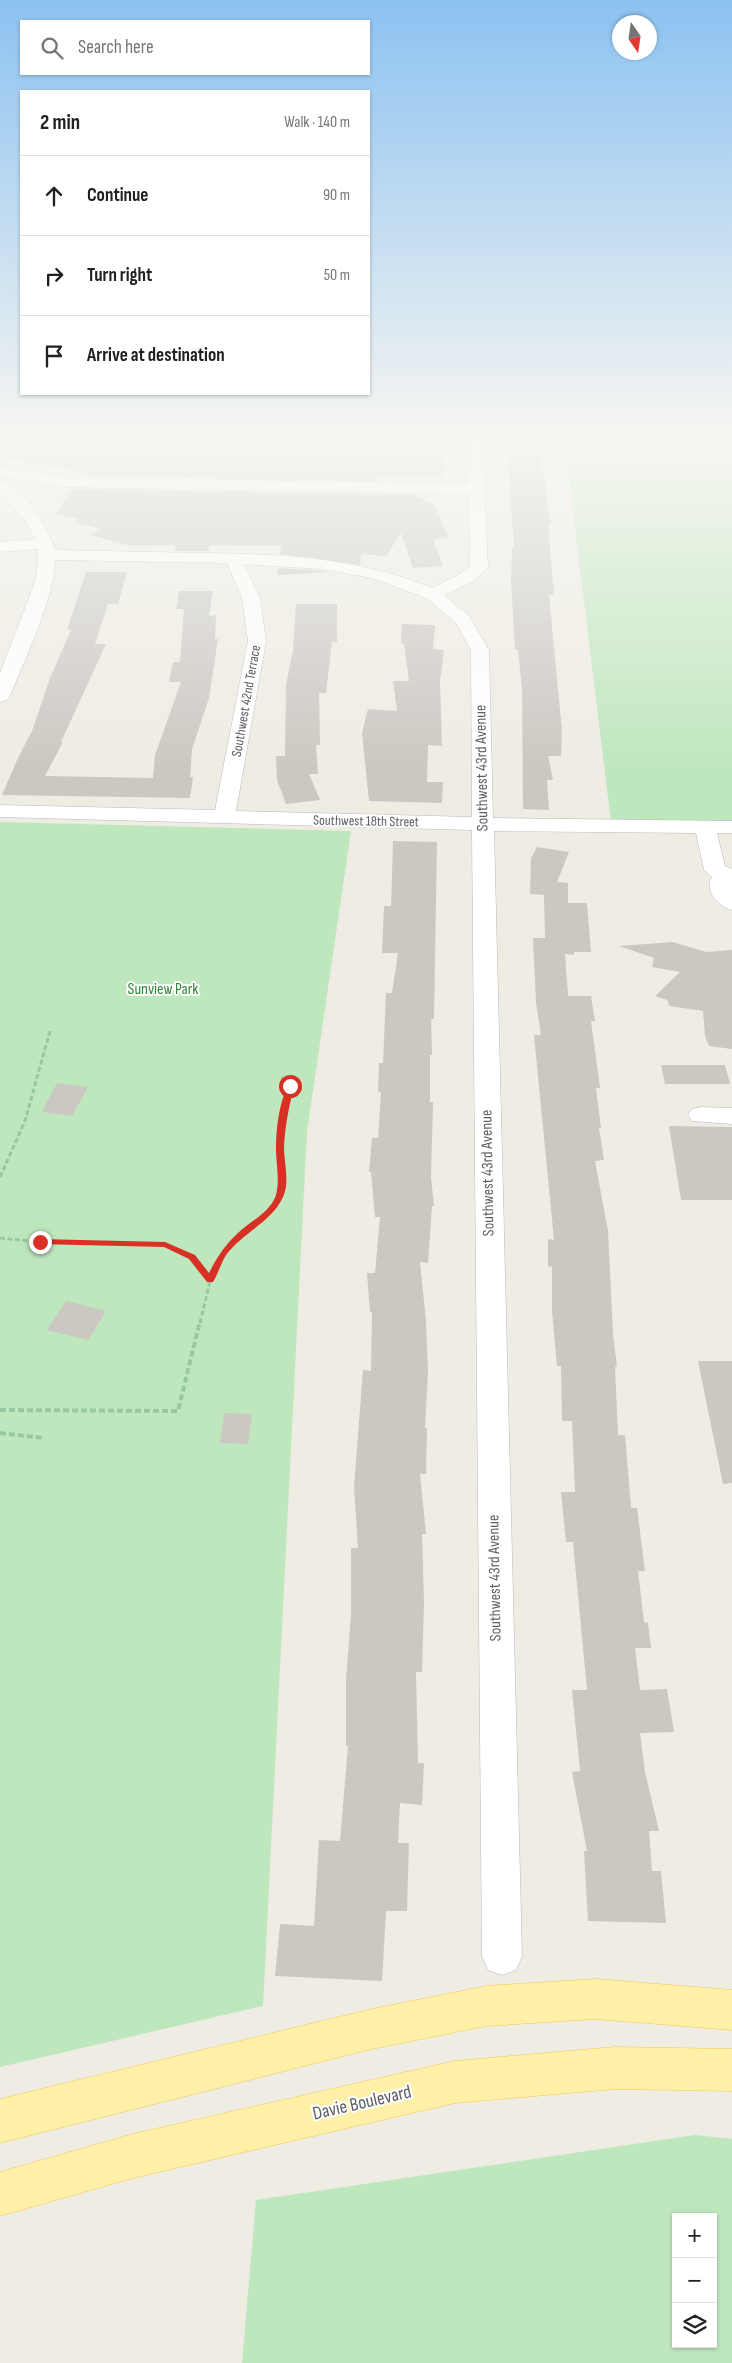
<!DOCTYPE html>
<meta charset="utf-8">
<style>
body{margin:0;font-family:"Sofia Sans Condensed",sans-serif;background:#f6f6f6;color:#202124}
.controls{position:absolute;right:15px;bottom:15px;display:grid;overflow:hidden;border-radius:0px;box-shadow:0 1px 4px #0004}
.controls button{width:45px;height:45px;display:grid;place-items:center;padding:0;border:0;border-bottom:1px solid #e0e0e0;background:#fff;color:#202124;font:25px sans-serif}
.compass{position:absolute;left:612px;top:15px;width:45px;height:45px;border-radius:50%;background:#fff;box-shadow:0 1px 4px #0004;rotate:167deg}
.stop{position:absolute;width:15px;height:15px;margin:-11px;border:4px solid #d93025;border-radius:50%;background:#fff}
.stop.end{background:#d93025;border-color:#fff;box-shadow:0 1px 5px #0008}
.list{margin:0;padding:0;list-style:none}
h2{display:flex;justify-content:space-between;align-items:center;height:65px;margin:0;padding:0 20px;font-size:21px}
h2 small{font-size:16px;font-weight:400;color:#757577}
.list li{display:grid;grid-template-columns:32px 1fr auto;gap:15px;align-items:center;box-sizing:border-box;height:80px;padding:0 20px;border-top:1px solid #e0e0e0}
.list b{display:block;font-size:19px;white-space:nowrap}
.list em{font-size:16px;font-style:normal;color:#757577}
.icon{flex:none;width:28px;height:28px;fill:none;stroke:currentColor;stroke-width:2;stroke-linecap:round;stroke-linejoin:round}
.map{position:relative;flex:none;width:732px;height:2363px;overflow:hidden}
.search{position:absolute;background:#fff;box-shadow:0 1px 4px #0004;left:20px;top:20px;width:350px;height:55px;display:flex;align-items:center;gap:12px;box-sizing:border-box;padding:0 18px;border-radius:0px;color:#757577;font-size:19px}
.panel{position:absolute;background:#fff;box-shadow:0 1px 4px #0004;left:20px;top:90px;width:350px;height:305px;border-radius:0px}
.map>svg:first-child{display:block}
.green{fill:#bfe7be;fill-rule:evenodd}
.building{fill:#cbc8c2}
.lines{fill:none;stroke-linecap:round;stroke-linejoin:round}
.minor-casing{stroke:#b5b9bd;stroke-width:1}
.major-casing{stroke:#f5c655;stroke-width:1}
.path-far1{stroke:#97c8a4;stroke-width:3;stroke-dasharray:5 2.5;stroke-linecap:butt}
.path{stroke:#97c8a4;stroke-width:4;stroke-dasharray:6 3;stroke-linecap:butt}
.minor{fill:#fff;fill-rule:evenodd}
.major{fill:#fff0a7;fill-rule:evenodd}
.route{fill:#d93025}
.labels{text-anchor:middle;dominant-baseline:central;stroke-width:4;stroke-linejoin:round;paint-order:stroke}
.far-street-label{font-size:14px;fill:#5b5f64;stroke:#fff}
.street-label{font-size:16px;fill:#5b5f64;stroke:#fff}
.park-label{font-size:16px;fill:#328435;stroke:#fff}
.near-street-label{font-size:19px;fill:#5b5f64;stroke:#fff}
</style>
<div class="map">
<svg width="732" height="2363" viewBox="0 0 732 2363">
<rect width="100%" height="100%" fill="#eeece3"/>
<path class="green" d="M564,437H732V821L611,822Z
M0,822L351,831L307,1132L263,2006L0,2067Z
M695,2135L732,2139V2363H242L256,2200ZM676,2217H713V2344H676Z"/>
<path class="building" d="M14,437H448L442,477H372L381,481L79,475L82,471L4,458Z
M512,437H538L551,525H548L554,595H549L562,731L561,756H548L553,780H547L549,810L523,809L522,690L518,650H515L511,581L512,548H514L510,489H512L508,470L506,448H514Z
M71,489L413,495L435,505L449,538L433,539L443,566L413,568L401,533L386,556L361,554L360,565L280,554L281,546L210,545L208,551H174L176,545L133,546L89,535L100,529L73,522L78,519L56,514Z
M278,568L321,571L328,572L277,575Z
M86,572H127L118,604H108L95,644H106L61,742H63L45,776L153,778L155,755L181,682H169L173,662H180L184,609H176L179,591H213L209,616L216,615L215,639H218L209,698L192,749L190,777H193L190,798L2,795L18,758L32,731L50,678L71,630H67Z
M296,604H337V642H332L326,693H319L320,745H316L318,774H309L320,800L286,804L277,780L276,756H285L286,685L293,650Z
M402,624L435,625L433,649L444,650L440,682L442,746L428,745L427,782H443L442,803L369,801L362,733L368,709L397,711L393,681H409L404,644H401Z
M393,841L437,842L434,1019H431L432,1055H430V1102H433L431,1178L434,1206H432L428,1263L420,1262L426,1321L428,1373L425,1428H427L426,1474H420L426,1534H422L424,1600L422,1672H416L418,1763H424L422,1805L400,1803L398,1843H409L407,1911H386L382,1981L275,1976L280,1924L314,1926L319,1840L340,1841L348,1746H346V1680L351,1614V1548H358L354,1487L363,1370L371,1371L372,1312H370L367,1273H375L380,1217H375L371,1172H369L372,1138H378L381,1092H378L379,1063H383L386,993H392L398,953H382L384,906H391Z
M537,847L569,852L557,882L568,883V903H587L591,952H574V955L565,954L568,996H591L595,1021H591L600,1088H596L601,1128H599L604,1160L595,1161L608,1231L613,1334L617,1367H615L618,1435H625L631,1508H637L645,1571H638L644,1622L648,1623L651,1648H635L640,1690L667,1689L674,1732L640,1733L645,1772L659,1831H649L652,1871H661L666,1923L588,1921L584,1851H587L572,1772L580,1771L572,1690H587L573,1542H566L561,1492H575L572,1421H562L561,1366H557L552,1311V1267L548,1266V1239L554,1240L534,1035H541L536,1003L533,938H545L544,895L530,894L531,858Z
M673,942L706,952L732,950V1049L709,1046L705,1036L703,1011L670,1006L667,1000L655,996L680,972L652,967L654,958L619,946Z
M661,1065H725L730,1084H665Z
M57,1083L88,1087L72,1116L42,1112Z
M669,1126L732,1127V1200H681Z
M66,1301L106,1311L88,1340L47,1330Z
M698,1361H732V1483L723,1484Z
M224,1413L252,1414L248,1444L220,1443Z"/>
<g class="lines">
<g class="minor-casing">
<path id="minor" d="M468,437H482L488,568L472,582L444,595L469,616L489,650L493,818L732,821V833H717L725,866L732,869V910C719,907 703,890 712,877L704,870L696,833L494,831L522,1956L516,1970L502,1975L488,1970L482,1956L472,830L0,817V805L215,810L248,641L242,598L227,563L55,560C55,596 24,661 10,696L7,700L0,702V673L35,582L38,565V549L0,552V542L35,539L24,518L0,493V480C23,486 49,529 55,550C103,551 151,552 200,553C279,554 357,557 432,588L460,574L470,566L469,494L65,487L0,477V467L65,477L469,484ZM244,564L321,569L372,578L426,598L456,623L471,650L472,817L236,811L266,641L260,598Z
M701,1107L732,1108V1124L692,1121L688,1115L692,1109Z"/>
</g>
<g class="major-casing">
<path id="major" d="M596,1979L732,1990V2030L596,2019L486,2026L372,2049L0,2143V2099L372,2009L486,1986Z
M615,2047L732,2049V2091L615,2089L455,2103L133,2178L0,2216V2172L133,2134L455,2061Z"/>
</g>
<path class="path-far1" d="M0,1177L25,1121L50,1031
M0,1238L40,1242L165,1244L192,1257L210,1280
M200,1323L211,1277L222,1254L243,1233L263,1219L280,1196L282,1116L290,1086L282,1077"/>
<path class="path" d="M0,1410L178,1411L200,1321
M0,1433L45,1438"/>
<use href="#minor" class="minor"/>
<use href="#major" class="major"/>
</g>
<linearGradient id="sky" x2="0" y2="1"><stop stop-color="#8cc2f1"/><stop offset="0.57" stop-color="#f7f6f2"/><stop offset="1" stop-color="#f7f6f2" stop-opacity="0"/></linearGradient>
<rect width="732" height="768" fill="url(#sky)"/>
<path class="route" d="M288,1085L294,1086C289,1107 285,1126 284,1147C284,1163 290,1182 283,1197C271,1223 243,1232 226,1255C221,1263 218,1274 213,1282H207L189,1259L164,1247L37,1244V1240L40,1239L165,1242L195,1255L209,1273C217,1257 225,1245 238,1233C250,1221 270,1213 276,1195C280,1180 276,1164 276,1149C276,1128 279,1104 288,1085Z"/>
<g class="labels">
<g class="far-street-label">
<text transform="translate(246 701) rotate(-80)">Southwest 42nd Terrace</text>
<text transform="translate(366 821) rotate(1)">Southwest 18th Street</text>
</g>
<g class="street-label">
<text transform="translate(482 768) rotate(-91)">Southwest 43rd Avenue</text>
<text transform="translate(488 1173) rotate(-91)">Southwest 43rd Avenue</text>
<text transform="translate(495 1578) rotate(-91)">Southwest 43rd Avenue</text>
</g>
<g class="park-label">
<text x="163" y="989">Sunview Park</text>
</g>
<g class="near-street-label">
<text transform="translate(362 2103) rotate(-13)">Davie Boulevard</text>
</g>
</g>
</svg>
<div class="controls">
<button>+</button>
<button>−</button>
<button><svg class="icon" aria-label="layers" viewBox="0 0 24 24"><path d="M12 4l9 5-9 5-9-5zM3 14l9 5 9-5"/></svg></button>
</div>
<svg class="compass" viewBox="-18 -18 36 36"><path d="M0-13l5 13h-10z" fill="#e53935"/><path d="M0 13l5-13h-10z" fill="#757577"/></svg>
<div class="stop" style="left:290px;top:1086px"></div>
<div class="stop end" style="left:40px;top:1242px"></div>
<div class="search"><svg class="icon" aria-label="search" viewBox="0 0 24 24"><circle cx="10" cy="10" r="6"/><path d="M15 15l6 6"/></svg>Search here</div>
<section class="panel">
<h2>2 min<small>Walk · 140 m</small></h2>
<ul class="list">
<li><svg class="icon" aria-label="ahead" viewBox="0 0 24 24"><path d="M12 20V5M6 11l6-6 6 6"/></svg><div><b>Continue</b></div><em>90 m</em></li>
<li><svg class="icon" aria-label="right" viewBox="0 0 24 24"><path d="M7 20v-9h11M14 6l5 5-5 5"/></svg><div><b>Turn right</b></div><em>50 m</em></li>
<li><svg class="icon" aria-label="arrive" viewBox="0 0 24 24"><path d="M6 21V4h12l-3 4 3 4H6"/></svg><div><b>Arrive at destination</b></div></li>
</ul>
</section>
</div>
